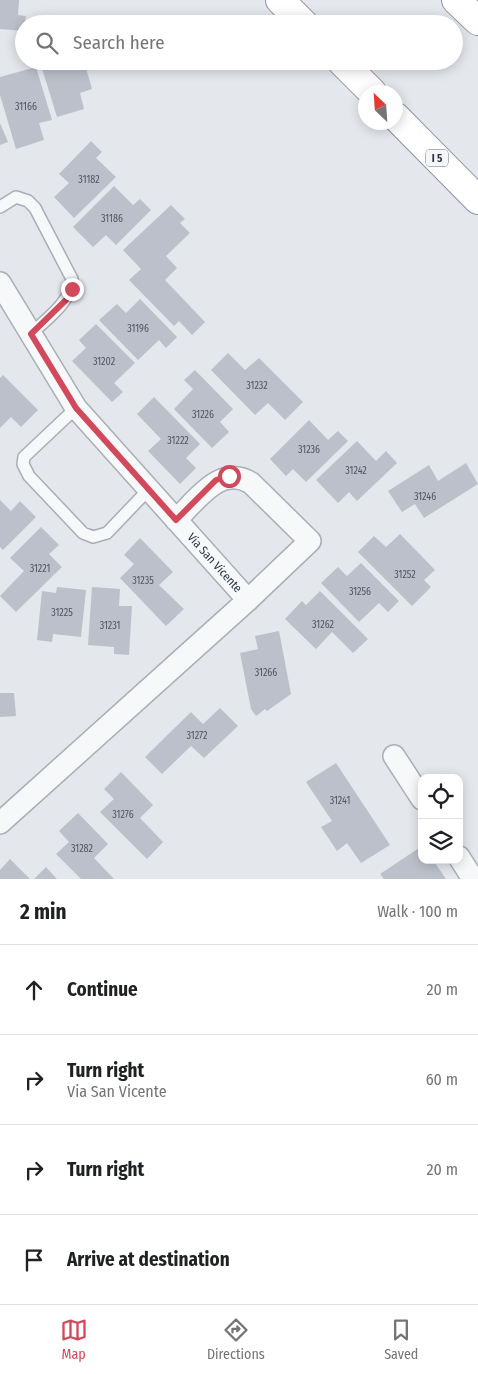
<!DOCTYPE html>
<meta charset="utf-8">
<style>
body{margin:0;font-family:"Fira Sans Condensed",sans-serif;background:#f6f6f6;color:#202124}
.controls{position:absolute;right:15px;bottom:15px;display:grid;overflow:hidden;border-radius:10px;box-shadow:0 2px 12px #0003}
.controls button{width:45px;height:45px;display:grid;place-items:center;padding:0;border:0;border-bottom:1px solid #e0e0e0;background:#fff;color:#202124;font:25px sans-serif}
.compass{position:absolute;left:358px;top:85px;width:45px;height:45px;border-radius:50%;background:#fff;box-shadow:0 2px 12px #0003;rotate:335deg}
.stop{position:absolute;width:15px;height:15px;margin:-11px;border:4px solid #d1495b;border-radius:50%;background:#fff}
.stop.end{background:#d1495b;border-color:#fff;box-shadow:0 1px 5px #0008}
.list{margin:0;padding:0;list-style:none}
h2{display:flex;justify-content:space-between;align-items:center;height:65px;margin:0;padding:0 20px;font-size:21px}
h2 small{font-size:16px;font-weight:400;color:#757577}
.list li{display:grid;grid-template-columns:32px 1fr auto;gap:15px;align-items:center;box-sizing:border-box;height:90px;padding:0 20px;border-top:1px solid #e0e0e0}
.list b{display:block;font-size:19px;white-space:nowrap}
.list p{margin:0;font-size:16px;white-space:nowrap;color:#757577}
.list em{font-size:16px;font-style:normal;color:#757577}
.icon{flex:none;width:28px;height:28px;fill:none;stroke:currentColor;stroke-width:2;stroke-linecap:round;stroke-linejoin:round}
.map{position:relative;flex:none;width:478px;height:879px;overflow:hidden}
.search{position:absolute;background:#fff;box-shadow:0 2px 12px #0003;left:15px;right:15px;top:15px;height:55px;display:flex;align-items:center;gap:12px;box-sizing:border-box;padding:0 18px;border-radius:28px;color:#757577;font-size:19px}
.sheet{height:425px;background:#fff}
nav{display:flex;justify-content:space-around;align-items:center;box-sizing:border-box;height:70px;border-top:1px solid #e0e0e0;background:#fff;font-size:14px;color:#757577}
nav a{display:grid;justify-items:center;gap:2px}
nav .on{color:#d1495b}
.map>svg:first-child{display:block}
.building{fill:#bbc0ca}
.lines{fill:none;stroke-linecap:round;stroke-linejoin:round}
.service-casing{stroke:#a9aeb7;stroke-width:14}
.minor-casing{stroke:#a9aeb7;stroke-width:24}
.motorway-casing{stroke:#8b94a3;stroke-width:30}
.service{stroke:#f7f8fa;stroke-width:11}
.minor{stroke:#f7f8fa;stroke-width:21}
.motorway{stroke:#fff;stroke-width:28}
.route{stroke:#d1495b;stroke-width:6}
.labels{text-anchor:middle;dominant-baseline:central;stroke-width:4;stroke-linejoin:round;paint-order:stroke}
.number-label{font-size:10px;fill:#4f5766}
.shield{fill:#f4f6f9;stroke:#676e7b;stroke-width:1}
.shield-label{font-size:11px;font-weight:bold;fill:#2b3445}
.street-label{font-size:12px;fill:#2b3445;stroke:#f4f6f9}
</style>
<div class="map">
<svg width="478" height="879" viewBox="0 0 478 879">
<rect width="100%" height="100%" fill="#e4e7ec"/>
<path class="building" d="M0,0H19L18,15L26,16L24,31L0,29Z
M84,61L92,89L80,93L84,109L57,117L40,62Z
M36,67L52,120L39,123L44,140L16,149L0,95V77Z
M0,123L8,142L0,145Z
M91,141L102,152L96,158L116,177L74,218L54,197L69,183L59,174Z
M114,186L133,205L140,199L151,210L116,245L106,235L93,247L73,227Z
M171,205L185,219L180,223L190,233L166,256L177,268L165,280L205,322L192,335L179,321L174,326L129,280L141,269L123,250Z
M140,299L177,337L166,348L159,340L138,360L99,320L117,304L126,313Z
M96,324L135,363L114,383L123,392L112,402L72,361L86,348L79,340Z
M228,353L245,370L259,358L303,402L285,420L268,403L255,415L211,370Z
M195,370L233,409L220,422L229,432L212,448L174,409L193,389L184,380Z
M3,375L38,410L21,427L11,417L0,428V378Z
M154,397L200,444L186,458L196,468L180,484L148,451L161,439L137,414Z
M309,420L328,440L338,431L348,441L306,482L293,469L286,476L270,459Z
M357,441L376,461L386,451L397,463L357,501L349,492L338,503L316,480Z
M466,463L478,484L424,518L415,504L402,512L388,491L429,465L438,481Z
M0,500L11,511L20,501L36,517L3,550L0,547Z
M41,527L59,545L49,554L62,567L16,612L0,596L24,571L10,558Z
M400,534L435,570L424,580L431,587L412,606L358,552L374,536L386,547Z
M140,538L173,572L159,585L184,609L166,626L120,578L134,564L124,555Z
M361,563L399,601L388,612L379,603L359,622L321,583L338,567L347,576Z
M57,587L86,590L81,637L53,634L52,642L37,640L42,591L56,593Z
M92,587L120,589L119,606H132L129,655L114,654V647L88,645Z
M320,591L368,639L353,653L332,632L316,649L285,619L302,601L306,605Z
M279,631L291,694L267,711L265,709L256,716L251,709L240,653L258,649L255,636Z
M0,693H14L16,716L0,717Z
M220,708L238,726L204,758L191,746L162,774L145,757L191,712L203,724Z
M336,763L390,845L361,863L347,843L337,851L321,827L332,821L306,782Z
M121,772L153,805L140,818L163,842L147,859L100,812L114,799L104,789Z
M78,813L108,844L94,858L114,879H81L56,854L69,842L59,831Z
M422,846V860H433L446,879H384L380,874Z
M10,859L30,879H0V870Z
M46,867L57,879H34Z"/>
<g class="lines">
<g class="service-casing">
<path id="service" d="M0,207L16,197L28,201L35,208L72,279C72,302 46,319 31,334
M76,408L24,457L23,464L29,476L83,533L93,537L107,533L149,489"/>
</g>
<g class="minor-casing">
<g id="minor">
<path id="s1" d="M0,283L76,408L248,600"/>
<path d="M394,756L422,799"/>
<path d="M0,823L248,600L310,541L251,483C220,464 197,500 176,520"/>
<path d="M459,857L473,879"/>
</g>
</g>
<g class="motorway-casing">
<path id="motorway" d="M280,0L304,24
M456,0L478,21
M341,61L372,92
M396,117L478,200"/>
</g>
<use href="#service" class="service"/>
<use href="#minor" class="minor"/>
<use href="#motorway" class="motorway"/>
</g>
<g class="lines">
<path class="route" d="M72,289L68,298L31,334L76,408L176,520L216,480L229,476"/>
</g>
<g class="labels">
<g class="number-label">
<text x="26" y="107">31166</text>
<text x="89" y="180">31182</text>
<text x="112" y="219">31186</text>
<text x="138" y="329">31196</text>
<text x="104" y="362">31202</text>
<text x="257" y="386">31232</text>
<text x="203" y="415">31226</text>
<text x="178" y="441">31222</text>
<text x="309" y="450">31236</text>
<text x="356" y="471">31242</text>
<text x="425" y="497">31246</text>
<text x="40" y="569">31221</text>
<text x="405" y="575">31252</text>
<text x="143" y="581">31235</text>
<text x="360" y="592">31256</text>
<text x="62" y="613">31225</text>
<text x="323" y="625">31262</text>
<text x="110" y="626">31231</text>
<text x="266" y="673">31266</text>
<text x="197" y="736">31272</text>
<text x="340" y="801">31241</text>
<text x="123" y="815">31276</text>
<text x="82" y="849">31282</text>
</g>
<rect class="shield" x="426" y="149.5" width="22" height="17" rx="4"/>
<g class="shield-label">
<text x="437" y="158">I 5</text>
</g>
<g class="street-label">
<text stroke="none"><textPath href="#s1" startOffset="354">Via San Vicente</textPath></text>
</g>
</g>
</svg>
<div class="controls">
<button><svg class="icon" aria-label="locate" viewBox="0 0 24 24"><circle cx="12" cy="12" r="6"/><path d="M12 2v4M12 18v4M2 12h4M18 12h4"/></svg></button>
<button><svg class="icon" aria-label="layers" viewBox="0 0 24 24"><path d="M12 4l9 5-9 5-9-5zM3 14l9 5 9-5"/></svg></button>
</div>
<svg class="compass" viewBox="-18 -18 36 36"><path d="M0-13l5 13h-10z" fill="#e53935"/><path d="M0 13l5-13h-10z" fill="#757577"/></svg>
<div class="stop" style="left:229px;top:476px"></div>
<div class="stop end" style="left:72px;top:289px"></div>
<div class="search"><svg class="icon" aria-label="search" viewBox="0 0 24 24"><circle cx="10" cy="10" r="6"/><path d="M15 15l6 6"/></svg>Search here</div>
</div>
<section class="sheet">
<h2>2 min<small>Walk · 100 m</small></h2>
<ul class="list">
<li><svg class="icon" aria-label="ahead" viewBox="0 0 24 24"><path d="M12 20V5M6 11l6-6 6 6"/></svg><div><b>Continue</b></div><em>20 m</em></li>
<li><svg class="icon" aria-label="right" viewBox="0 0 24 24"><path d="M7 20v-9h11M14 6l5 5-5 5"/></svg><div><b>Turn right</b><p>Via San Vicente</p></div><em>60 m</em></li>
<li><svg class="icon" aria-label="right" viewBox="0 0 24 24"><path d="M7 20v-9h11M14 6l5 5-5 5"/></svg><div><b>Turn right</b></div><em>20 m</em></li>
<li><svg class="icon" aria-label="arrive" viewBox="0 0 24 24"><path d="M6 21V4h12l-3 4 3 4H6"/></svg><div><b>Arrive at destination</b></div></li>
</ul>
</section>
<nav>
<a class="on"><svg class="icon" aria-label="map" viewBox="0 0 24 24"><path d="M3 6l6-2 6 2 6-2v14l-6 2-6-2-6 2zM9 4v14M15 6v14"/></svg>Map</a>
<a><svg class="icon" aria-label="directions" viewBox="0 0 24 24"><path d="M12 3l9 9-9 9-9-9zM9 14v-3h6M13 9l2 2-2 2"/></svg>Directions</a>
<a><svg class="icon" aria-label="saved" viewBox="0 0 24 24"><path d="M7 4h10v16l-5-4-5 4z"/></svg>Saved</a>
</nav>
